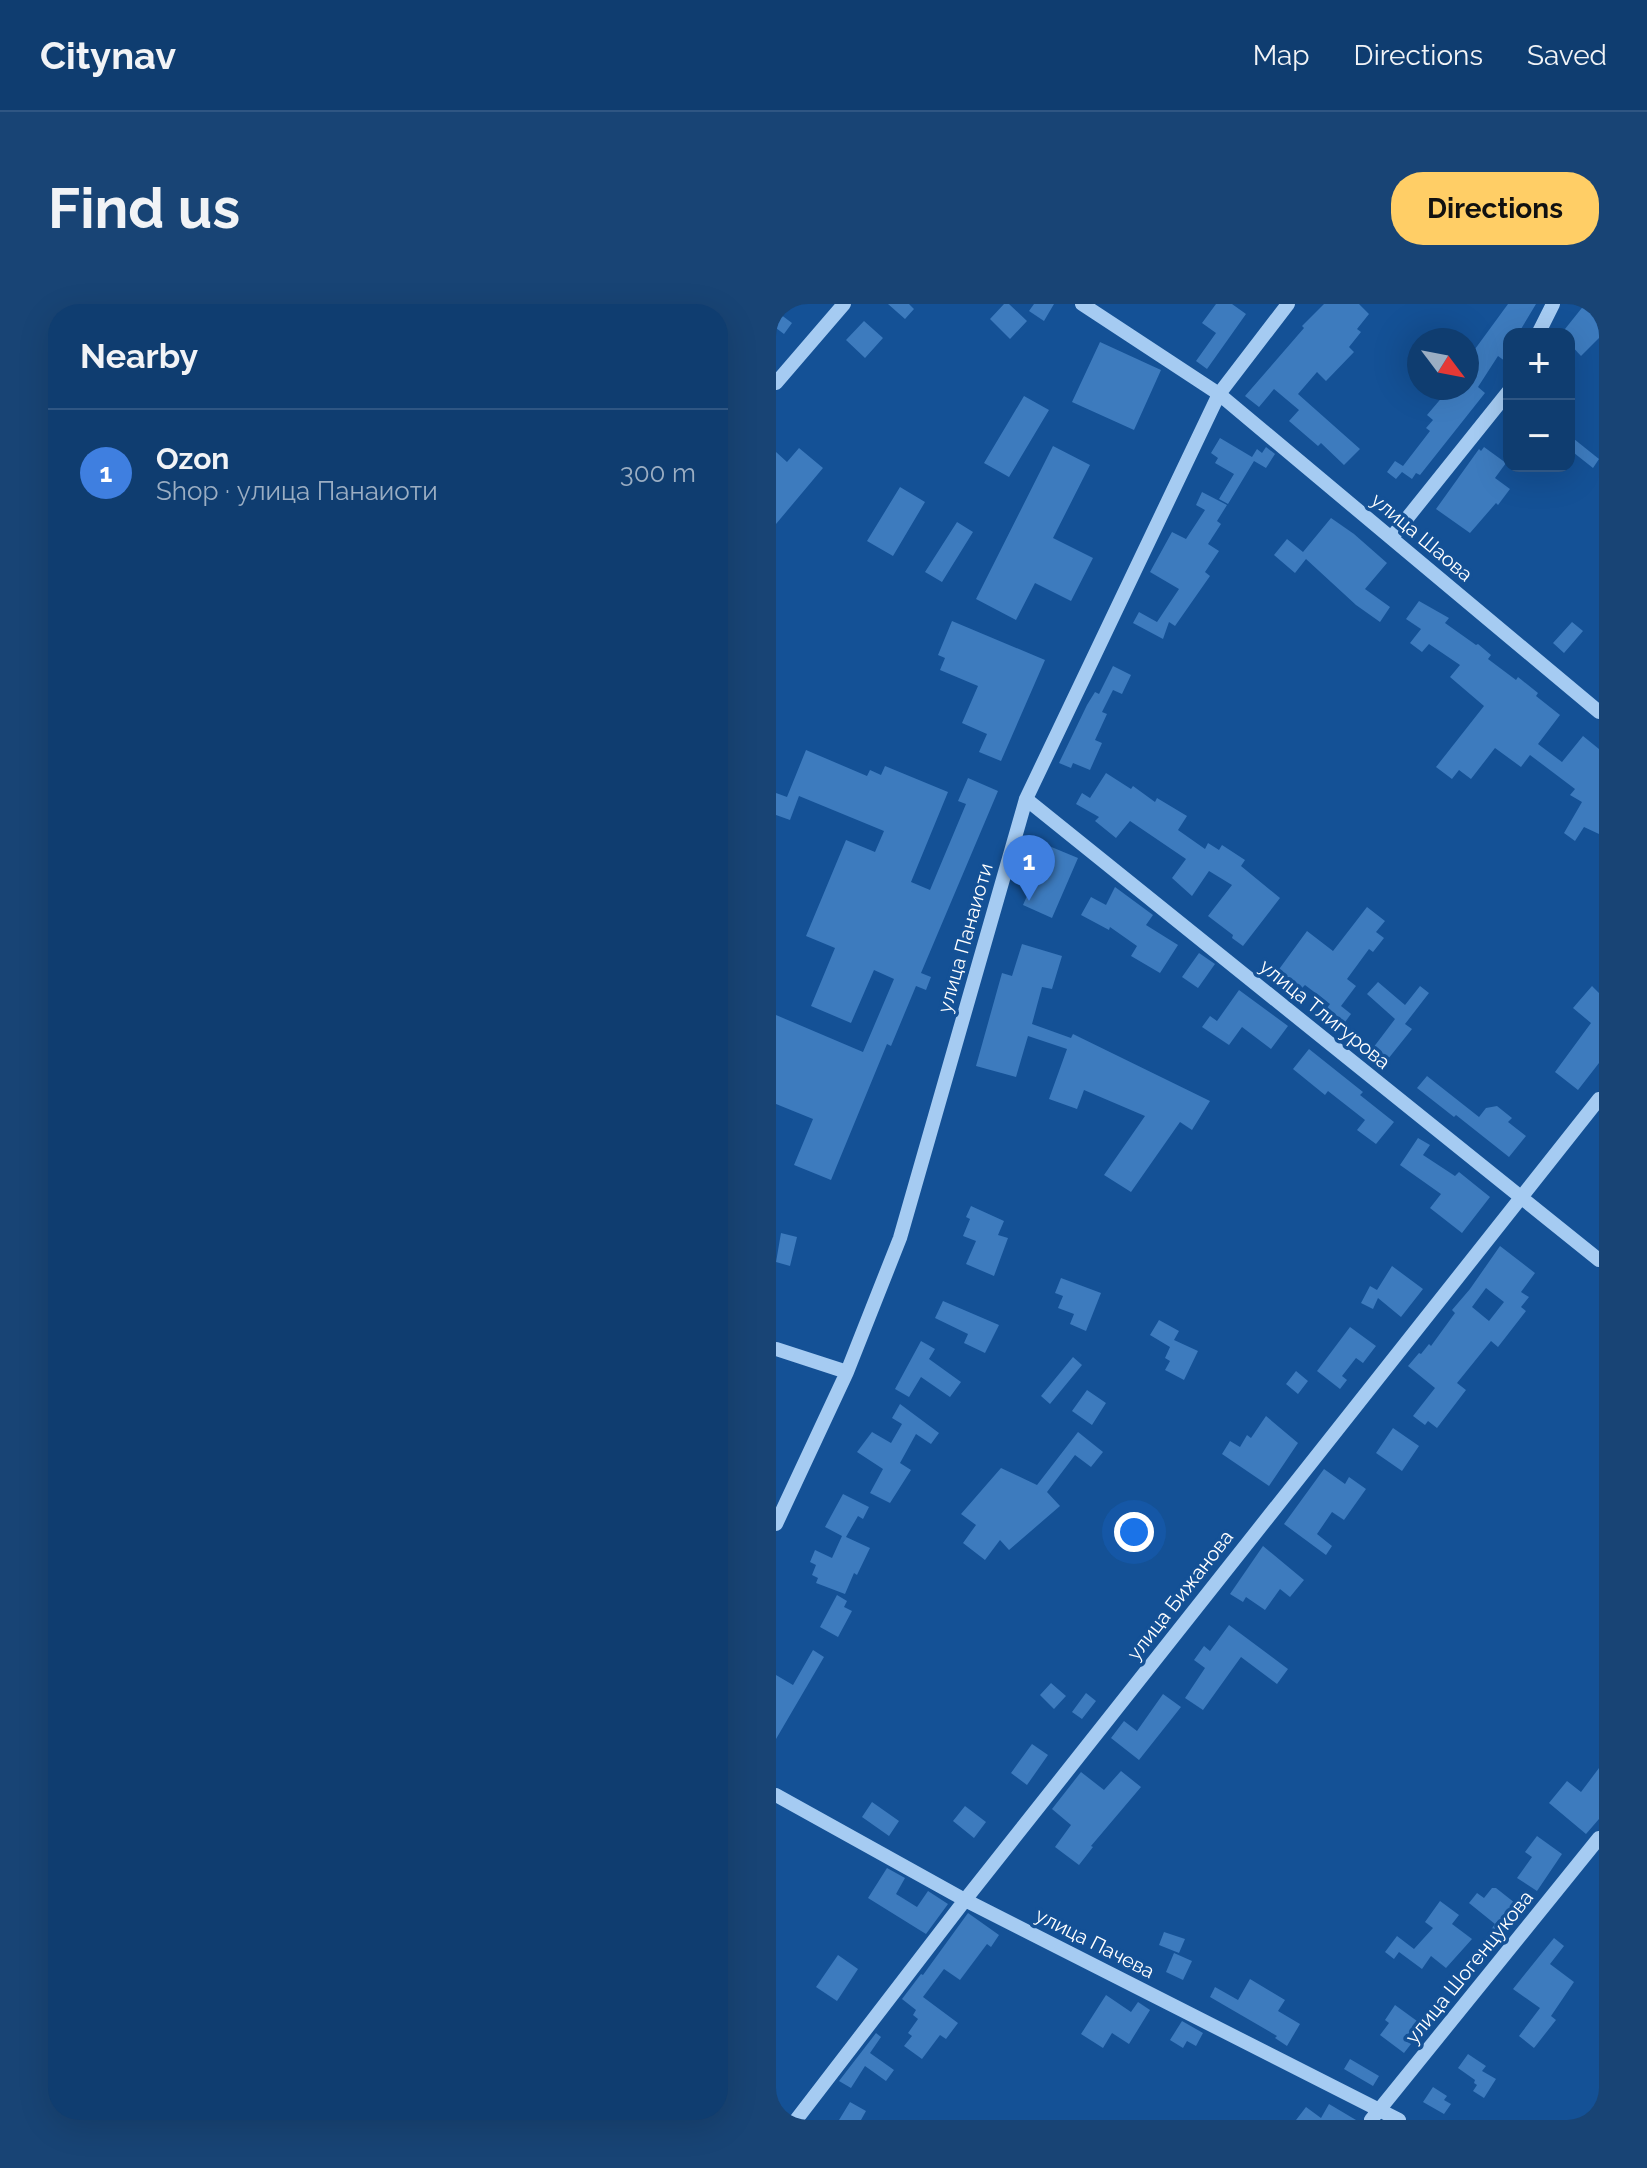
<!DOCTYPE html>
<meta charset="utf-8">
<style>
body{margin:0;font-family:Raleway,sans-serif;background:#184475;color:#f1f3f6}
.controls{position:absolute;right:24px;top:24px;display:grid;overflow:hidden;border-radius:16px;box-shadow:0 8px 32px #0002}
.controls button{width:72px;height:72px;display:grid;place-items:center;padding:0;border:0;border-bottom:2px solid #2f5683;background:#0f3d70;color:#f1f3f6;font:40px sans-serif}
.compass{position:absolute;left:631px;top:24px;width:72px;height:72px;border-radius:50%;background:#0f3d70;box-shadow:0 8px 32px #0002;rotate:122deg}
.you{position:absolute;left:358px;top:1228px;width:28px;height:28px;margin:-20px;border:6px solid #fff;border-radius:50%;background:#1a73e8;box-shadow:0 0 0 12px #1a73e833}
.badge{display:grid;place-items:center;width:52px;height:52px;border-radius:50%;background:#ffce66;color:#fff;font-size:26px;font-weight:700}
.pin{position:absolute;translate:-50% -66px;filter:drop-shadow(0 2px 4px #0008)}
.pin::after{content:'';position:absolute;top:42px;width:28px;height:24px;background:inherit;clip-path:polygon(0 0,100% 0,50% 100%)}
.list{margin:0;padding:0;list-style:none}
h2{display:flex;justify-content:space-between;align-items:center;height:104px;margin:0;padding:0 32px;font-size:34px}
h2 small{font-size:26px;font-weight:400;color:#9baec3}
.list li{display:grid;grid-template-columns:52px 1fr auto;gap:24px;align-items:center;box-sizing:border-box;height:128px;padding:0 32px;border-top:2px solid #2f5683}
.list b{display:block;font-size:30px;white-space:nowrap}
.list p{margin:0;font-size:26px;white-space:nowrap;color:#9baec3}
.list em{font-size:26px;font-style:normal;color:#9baec3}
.map{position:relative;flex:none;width:823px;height:1816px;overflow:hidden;border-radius:32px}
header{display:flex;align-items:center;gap:48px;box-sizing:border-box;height:112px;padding:0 40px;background:#0f3d70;border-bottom:2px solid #2f5683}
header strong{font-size:38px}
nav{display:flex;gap:44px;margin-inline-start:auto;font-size:28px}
.intro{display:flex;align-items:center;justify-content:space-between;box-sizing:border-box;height:192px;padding:0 48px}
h1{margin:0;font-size:56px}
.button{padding:20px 36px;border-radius:32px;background:#ffce66;color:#111;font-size:28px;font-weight:700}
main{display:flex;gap:48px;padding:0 48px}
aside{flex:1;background:#0f3d70;border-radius:32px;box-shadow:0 8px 32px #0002}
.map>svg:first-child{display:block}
.building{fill:#3d7bbe;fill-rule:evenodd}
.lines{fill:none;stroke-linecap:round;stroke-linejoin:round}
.minor{stroke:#a5cbf2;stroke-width:14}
.labels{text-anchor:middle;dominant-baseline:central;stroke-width:7;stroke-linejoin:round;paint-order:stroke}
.street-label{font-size:20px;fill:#fff;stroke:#145196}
</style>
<header>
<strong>Citynav</strong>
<nav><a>Map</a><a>Directions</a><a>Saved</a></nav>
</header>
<div class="intro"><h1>Find us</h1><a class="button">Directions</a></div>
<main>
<aside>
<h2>Nearby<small></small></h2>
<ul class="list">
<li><span class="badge" style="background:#3f7fe0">1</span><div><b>Ozon</b><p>Shop · улица Панаиоти</p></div><em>300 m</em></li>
</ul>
</aside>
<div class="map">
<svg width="823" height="1816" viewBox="0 0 823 1816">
<rect width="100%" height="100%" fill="#145196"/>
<path class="building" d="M112,0H133L138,5L129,15Z
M228,0H233L251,17L234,35L214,15Z
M258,0H278L268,17L253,7Z
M440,0H456L470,10L431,65L420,57L440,29L426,19Z
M548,0H583L593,10L581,25L585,28L573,43L578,48L550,77L541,68L522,90L584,145L568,161L545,139L542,142L513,117L523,106L498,85L483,103L469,92L528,24L526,22Z
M732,0H760L742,30H733V60L722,52L702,83L709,89L644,171L640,169L636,175L626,168L620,175L611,168L619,157L627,162L654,127L650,124L657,116L651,111L668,91L660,84H691V56Z
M809,0H816L823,6V34L805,52L793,39V30H785Z
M0,7L16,19L8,30L0,24Z
M88,17L107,34L89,54L70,36Z
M324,38L385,66L358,126L296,98Z
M248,92L273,106L233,173L208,159Z
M793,131L823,155L817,164L793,145Z
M444,134L476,153L481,145L486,149L490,143L499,150L490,164L478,157L452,200L443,195L458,170L439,159L442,154L435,149Z
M277,142L314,161L277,234L317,254L295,297L259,279L240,316L200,295Z
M708,143L730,159L719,174L734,185L722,201L720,199L694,229L660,205L703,145L705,147Z
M23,144L47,164L0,220V148L11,158Z
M124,183L149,198L117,252L91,237Z
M426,188L451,201L441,217L445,220L432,240L443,247L429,268L434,272L399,322L393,318L387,335L357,319L363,308L381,318L403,285L374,268L396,228L410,235L429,206L420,201Z
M555,214L578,230L611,259L589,285L614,303L604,318L580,301L530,255L519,269L498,251L511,235L527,248Z
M181,218L197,228L166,278L149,268Z
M643,297L673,314L669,319L700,341L702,340L715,351L712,355L740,376L742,373L762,389L760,392L784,411L762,440L786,458L807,432L823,445V530L808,523L799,537L788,529L806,498L794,491L799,485L754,451L745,463L719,444L695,475L683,466L676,475L660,463L708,402L674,373L684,361L653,340L646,348L634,339L645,325L630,315Z
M176,317L269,356L225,457L203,448L211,430L186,419L202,382L164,366L169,354L162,351Z
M796,318L807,327L788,349L777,339Z
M337,362L355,371L346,390L337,386L326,408L331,410L319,436L326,439L314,466L297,459L295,464L283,459L311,401L319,388L323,390Z
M30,446L91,472L94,466L105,471L109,462L172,488L135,578L154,586L190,500L182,497L192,474L222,487L145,669L155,673L150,686L140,682L115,742L111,740L55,876L18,861L37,815L0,800V711L87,748L118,675L98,666L75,719L35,702L59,644L30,632L70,536L99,548L108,527L23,492L14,516L0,511V489L11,493Z
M330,469L355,485L357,482L379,498L381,494L411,512L402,526L429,545L432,539L443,546L446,541L469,556L465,562L504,594L467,642L456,634L457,631L432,612L456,581L433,567L416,592L396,574L410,555L354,517L340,534L319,517L323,513L300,500L306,489L314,494Z
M273,542L302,554L276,614L247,601Z
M339,583L377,611L370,621L402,641L384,669L355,652L361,642L334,623L333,626L305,611L315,593L330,601Z
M591,603L609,617L600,628L608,634L597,648L593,645L571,675L580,682L565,702L575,710L569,718L551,704L554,700L529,681L525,685L501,668L531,627L557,647Z
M246,640L286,652L276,685L266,683L256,720L295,734L297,730L434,797L416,826L404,818L355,888L328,871L369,812L308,786L301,805L273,795L291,745L252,732L240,773L200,762L226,669L236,672Z
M423,649L439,660L422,684L406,673Z
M602,678L629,701L644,682L653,689L629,720L636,725L612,755L597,744L619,715L591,690Z
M816,682L823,689V759L802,786L779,768L815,719L797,704Z
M463,686L512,722L495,745L466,723L453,741L426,723L434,712L441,717Z
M533,745L587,788L584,791L618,818L600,840L581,826L589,816L552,787L549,791L517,765Z
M651,772L703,813L710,804L721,802L736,814L732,818L750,832L733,853L680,811L678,813L641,784Z
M642,834L654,841L647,851L679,872L683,868L714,893L686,929L654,904L665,890L624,861Z
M195,902L228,917L222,931L232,934L218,972L190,960L200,937L187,932L194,915L190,913Z
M5,929L21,933L14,962L0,958Z
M724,942L759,969L745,988L753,993L745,1003L750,1007L722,1043L715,1037L681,1079L690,1086L661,1124L652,1117L649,1121L637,1112L659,1084L632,1062L643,1049L645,1050L653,1040L655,1042L679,1009L676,1006L694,985ZM710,984L728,998L713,1017L696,1003Z
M616,962L647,985L625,1013L602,994L597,1005L585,999L594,982L601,986Z
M285,974L325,989L310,1027L294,1020L298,1010L282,1004L287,992L279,989Z
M167,997L223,1021L209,1049L188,1039L192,1030L159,1014Z
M383,1016L403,1027L398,1036L422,1047L408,1076L389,1066L394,1057L389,1054L394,1043L374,1031Z
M574,1023L600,1042L587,1059L580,1054L566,1072L571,1076L564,1085L541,1067Z
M145,1037L159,1045L153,1055L185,1078L174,1093L145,1073L133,1093L119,1085Z
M297,1053L306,1061L274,1100L265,1092Z
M520,1067L532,1077L522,1090L510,1080Z
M311,1086L330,1099L316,1121L296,1107Z
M124,1100L163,1129L155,1140L140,1130L124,1159L135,1166L114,1199L94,1189L107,1165L81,1148L96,1128L115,1139L126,1120L116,1114Z
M490,1112L522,1139L493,1182L446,1150L454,1137L464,1143L471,1131L475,1134Z
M617,1124L643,1142L626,1167L600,1149Z
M302,1128L327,1148L315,1163L299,1151L271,1188L284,1202L233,1246L224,1236L209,1256L187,1239L200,1221L185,1210L225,1164L261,1181Z
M548,1165L569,1180L573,1173L590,1185L568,1216L556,1208L541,1230L556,1242L550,1251L508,1220Z
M67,1190L93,1203L87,1215L82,1212L70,1233L94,1244L81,1271L78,1269L69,1290L40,1279L42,1274L36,1271L40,1261L34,1258L39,1246L56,1254L66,1232L49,1223Z
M487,1242L528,1276L514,1293L504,1285L489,1306L470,1293L467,1298L454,1290Z
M61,1291L71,1297L68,1303L76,1307L62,1333L44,1323Z
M453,1321L512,1365L501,1380L465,1353L427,1406L409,1394L429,1364L418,1356L428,1342L434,1347Z
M37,1346L48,1353L0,1435V1371L17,1381Z
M275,1379L290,1392L278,1405L264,1391Z
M310,1389L320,1397L306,1415L296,1408Z
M387,1390L405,1403L363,1456L335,1434L348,1417L361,1427Z
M256,1440L272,1451L251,1481L235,1469Z
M823,1464V1515L810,1530L773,1499L791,1477L805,1488Z
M345,1467L365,1483L315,1542L317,1543L303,1561L279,1543L295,1521L276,1505L305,1468L328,1486Z
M96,1498L123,1517L113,1532L86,1513Z
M189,1502L210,1518L198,1534L177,1517Z
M761,1532L786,1550L761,1587L741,1574L756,1553L749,1548Z
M111,1564L129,1574L120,1590L141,1603L152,1587L172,1600L150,1630L92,1594Z
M716,1584H720L739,1599L747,1590L755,1597L708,1656L699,1649L719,1620L693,1599L701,1589L708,1594Z
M664,1597L683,1611L676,1620L696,1635L670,1664L655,1652L646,1665L623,1648L618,1655L609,1648L621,1632L638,1645L657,1624L649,1618Z
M192,1609L223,1631L215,1643L211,1640L184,1676L168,1665L147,1693L182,1719L170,1735L164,1731L146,1755L128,1742L136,1732L132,1729L142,1715L137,1711L140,1706L126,1695L145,1670L147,1671Z
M388,1628L409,1635L403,1649L383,1641Z
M778,1634L788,1642L774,1660L798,1678L775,1712L780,1716L758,1744L743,1732L764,1704L737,1685Z
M398,1649L416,1657L407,1676L390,1668Z
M62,1651L82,1665L61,1697L40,1683Z
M474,1675L509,1696L502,1707L524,1720L511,1742L499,1734L501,1732L434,1693L439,1683L462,1696Z
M330,1691L355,1708L362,1698L374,1706L353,1740L336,1729L327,1744L305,1730Z
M619,1701L641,1717L628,1736L635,1740L628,1749L604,1731L613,1719L609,1716Z
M406,1717L427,1729L420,1742L411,1737L407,1744L394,1736Z
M100,1729L105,1733L94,1749L118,1766L110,1777L89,1762L75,1784L63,1777Z
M692,1750L710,1762L706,1767L720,1775L708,1794L697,1787L701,1781L698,1779L699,1776L682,1764Z
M574,1755L603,1772L597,1782L568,1765Z
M657,1783L671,1792L668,1796L675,1800L668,1810L647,1798Z
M74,1798L90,1807L85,1816H63Z
M553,1800L580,1816H520L530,1803L545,1814Z"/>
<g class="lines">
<path class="minor" d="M306,0L443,90L823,408
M762,30L777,0
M0,79L68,0
M616,233L733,87
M250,495L823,956
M0,1045L71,1068
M0,1220L71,1068L124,934L250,495L443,90L512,0
M0,1491L189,1596L623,1816
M20,1816L189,1596L823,795
M595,1816L823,1534"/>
</g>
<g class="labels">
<g class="street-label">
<text transform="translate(646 233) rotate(40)">улица Шаова</text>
<text transform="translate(189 634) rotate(-74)">улица Панаиоти</text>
<text transform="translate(549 710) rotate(39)">улица Тлигурова</text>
<text transform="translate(404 1291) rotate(-52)">улица Бижанова</text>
<text transform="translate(319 1639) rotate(27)">улица Пачева</text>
<text transform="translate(693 1663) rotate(-51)">улица Шогенцукова</text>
</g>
</g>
</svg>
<div class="controls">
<button>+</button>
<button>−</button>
</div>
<svg class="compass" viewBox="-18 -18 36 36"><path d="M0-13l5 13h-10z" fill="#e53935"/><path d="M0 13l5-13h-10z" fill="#9baec3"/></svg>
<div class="you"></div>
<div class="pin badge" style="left:253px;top:597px;background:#3f7fe0">1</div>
</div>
</main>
